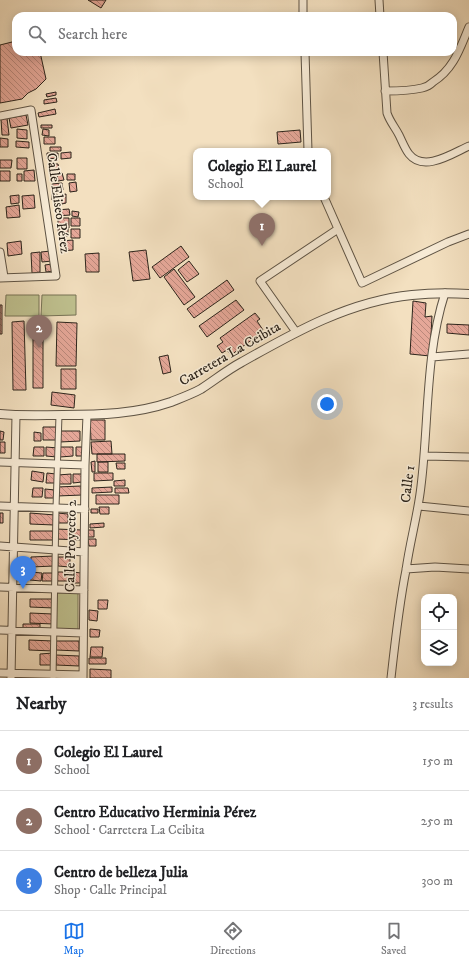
<!DOCTYPE html>
<meta charset="utf-8">
<style>
body{margin:0;font-family:"IM FELL DW Pica",serif;background:#f6f6f6;color:#202124}
.controls{position:absolute;right:12px;bottom:12px;display:grid;overflow:hidden;border-radius:8px;box-shadow:0 2px 10px #0003}
.controls button{width:36px;height:36px;display:grid;place-items:center;padding:0;border:0;border-bottom:1px solid #e0e0e0;background:#fff;color:#202124;font:20px sans-serif}
.you{position:absolute;left:327px;top:404px;width:14px;height:14px;margin:-10px;border:3px solid #fff;border-radius:50%;background:#1a73e8;box-shadow:0 0 0 6px #1a73e833}
.badge{display:grid;place-items:center;width:26px;height:26px;border-radius:50%;background:#1a73e8;color:#fff;font-size:13px;font-weight:700}
.pin{position:absolute;translate:-50% -33px;filter:drop-shadow(0 1px 2px #0008)}
.pin::after{content:'';position:absolute;top:21px;width:14px;height:12px;background:inherit;clip-path:polygon(0 0,100% 0,50% 100%)}
.popup{position:absolute;left:193px;top:148px;width:138px;height:52px;box-sizing:border-box;display:grid;place-content:center;border-radius:8px;background:#fff;filter:drop-shadow(0 1px 3px #0005);font-size:13px;white-space:nowrap;color:#757577}
.popup b{font-size:15px;color:#202124}
.popup::after{content:'';position:absolute;left:50%;top:100%;margin-left:-8px;border:8px solid transparent;border-top-color:#fff}
.list{margin:0;padding:0;list-style:none}
h2{display:flex;justify-content:space-between;align-items:center;height:52px;margin:0;padding:0 16px;font-size:17px}
h2 small{font-size:13px;font-weight:400;color:#757577}
.list li{display:grid;grid-template-columns:26px 1fr auto;gap:12px;align-items:center;box-sizing:border-box;height:60px;padding:0 16px;border-top:1px solid #e0e0e0}
.list b{display:block;font-size:15px;white-space:nowrap}
.list p{margin:0;font-size:13px;white-space:nowrap;color:#757577}
.list em{font-size:13px;font-style:normal;color:#757577}
.icon{flex:none;width:22px;height:22px;fill:none;stroke:currentColor;stroke-width:2;stroke-linecap:round;stroke-linejoin:round}
.map{position:relative;flex:none;width:469px;height:678px;overflow:hidden}
.search{position:absolute;background:#fff;box-shadow:0 2px 10px #0003;left:12px;right:12px;top:12px;height:44px;display:flex;align-items:center;gap:10px;box-sizing:border-box;padding:0 14px;border-radius:12px;color:#757577;font-size:15px}
.sheet{height:232px;background:#fff}
nav{display:flex;justify-content:space-around;align-items:center;box-sizing:border-box;height:56px;border-top:1px solid #e0e0e0;background:#fff;font-size:11px;color:#757577}
nav a{display:grid;justify-items:center;gap:2px}
nav .on{color:#1a73e8}
.map>svg:first-child{display:block}
.garden{fill:#bfc18f;stroke:#767255}
.building{fill:url(#building-back-hatch);stroke:#2c241b}
.lines{fill:none;stroke-linecap:round;stroke-linejoin:round}
.pedestrian-casing{stroke:#5e5344;stroke-width:7}
.minor-casing{stroke:#5e5344;stroke-width:9}
.tertiary-casing{stroke:#5e5344;stroke-width:10}
.pedestrian{stroke:#f7ebd6;stroke-width:5}
.minor{stroke:#f7ebd6;stroke-width:7}
.tertiary{stroke:#f7ebd6;stroke-width:8}
.labels{text-anchor:middle;dominant-baseline:central;stroke-width:3;stroke-linejoin:round;paint-order:stroke}
.street-label{font-size:14px;fill:#2c241b;stroke:#f7ebd6}
</style>
<div class="map">
<svg width="469" height="678" viewBox="0 0 469 678">
<defs>
<pattern id="building-back-hatch" width="6" height="6" patternUnits="userSpaceOnUse"><rect width="6" height="6" fill="#e5a798"/><path d="M-1 5l2 2M0 0l6 6M5-1l2 2" fill="none" stroke="#ba887b"/></pattern>
</defs>
<rect width="100%" height="100%" fill="#f3e0c0"/>
<filter id="stains"><feTurbulence type="fractalNoise" baseFrequency=".005" numOctaves="4"/><feColorMatrix values="0 0 0 0 .2 0 0 0 0 .09 0 0 0 0 .02 0 0 0 .5 -.17"/></filter>
<radialGradient id="worn" r=".72"><stop offset=".6" stop-color="#630" stop-opacity="0"/><stop offset="1" stop-color="#630" stop-opacity=".3"/></radialGradient>
<path class="garden" d="M6,295H39V316H5Z
M42,295H76V315L41,316Z
M78,592V630L56,631V593Z"/>
<path class="building" d="M88,0H106L101,8Z
M16,41V52H40L46,79L36,89L28,93L22,99L0,103V45Z
M56,92V95L47,97L46,94Z
M56,98L57,102L44,104V100Z
M55,109L56,114L39,117L38,113Z
M26,115L28,125L11,128L9,118Z
M7,118L9,135H2L1,119Z
M41,125H52V128H41Z
M17,129L27,130V139L17,138Z
M43,129L49,130V136L42,135Z
M300,130L301,142L278,144L277,132Z
M44,137H55V144H44Z
M0,138L8,139V147H0Z
M16,141L29,142V148L16,147Z
M50,147H61V151H50Z
M71,152V158L61,159V153Z
M47,153H58V158L47,159Z
M17,158H27V169H17Z
M0,160H12L11,168H0Z
M49,164H58L59,169L49,170Z
M34,170L35,181H24V171Z
M0,171H10V181H0Z
M62,173L64,180L58,181L57,174Z
M17,174H22V181H17Z
M67,174H75V180H67Z
M76,182L77,191L70,192L69,183Z
M62,183L63,190L53,191L52,184Z
M52,194H57V200H52Z
M66,194V203L62,204L61,195Z
M19,195V203L11,204L10,196Z
M34,195L35,208L23,209L22,196Z
M19,205L20,217L7,218L6,207Z
M69,209L70,215L57,216L56,210Z
M72,211L79,212L78,217L72,216Z
M58,218H69V228H58Z
M71,218H80V226H71Z
M58,229H68V236H59Z
M71,229H80V238H71Z
M73,240V250L62,251L61,241Z
M21,241L22,254L8,256L7,243Z
M181,246L189,257L160,278L152,267Z
M146,250L150,279L133,281L129,252Z
M51,251L52,261L42,262L41,252Z
M40,252V272L32,273L31,253Z
M99,253V272H86L85,254Z
M189,261L199,274L187,282L178,270Z
M52,264L53,271L46,272L45,265Z
M174,269L195,297L184,305L164,277Z
M227,280L234,290L194,318L187,309Z
M236,300L244,310L207,337L199,326Z
M413,301L426,303L425,317L432,316L430,356L410,354Z
M0,305H2V334H0Z
M255,313L260,319L257,321L263,330L261,332L265,338L256,344L253,339L231,355L227,350L222,353L217,346L223,342L220,338Z
M24,321L26,390H13L12,322Z
M33,321H43V388H33Z
M57,322L77,323L76,366H56Z
M447,324L469,325V335L447,333Z
M168,355L171,372L163,374L159,357Z
M61,369H76V389H61Z
M52,392L75,395L74,408L51,405Z
M90,420H105V440H91Z
M43,427H57L56,440H43Z
M0,431L4,432L3,440H0Z
M60,431H80V441L60,442Z
M34,432L41,433V441H34Z
M111,441L112,454H92L91,442Z
M0,442H5V453H0Z
M34,447H44V456H33Z
M46,447L58,448L57,457L46,456Z
M60,447H73V456L60,457Z
M76,447H83V456H76Z
M97,454H125V461L97,462Z
M95,461V472H92L91,462Z
M98,462H108V472H98Z
M116,463H125V469H117Z
M32,471L44,473L43,482L31,480Z
M47,473L56,474L55,483H46Z
M94,473H113V480L94,481Z
M71,474V484H58V475Z
M73,474H82V482L73,483Z
M125,480V486H114V481Z
M81,486L82,495L57,496V487Z
M112,487V492L92,493V488Z
M33,488H43L42,497H32Z
M115,488H128L129,493H115Z
M45,489L55,490V498H45Z
M96,495H119V504H96Z
M99,507H109V514H100Z
M91,509H98V513H91Z
M0,513H3V523H0Z
M30,513L55,515L54,525L30,524Z
M57,513L68,514V523H56Z
M104,523V527L90,528V524Z
M56,529L82,530V540L56,539Z
M88,530H94V537H88Z
M30,531H53L54,540H30Z
M88,539H96V546H89Z
M54,556V566L31,567V557Z
M58,557H70V567L58,566Z
M30,572L42,573L41,581L30,580Z
M58,572H71V581H57Z
M73,572L81,573V583H72Z
M43,573H54L53,581H42Z
M30,599H54V608L30,607Z
M98,600H108L107,609H98Z
M89,610L98,611L97,621L89,620Z
M30,613L53,614V624L30,623Z
M23,624H40V630H23Z
M90,629L100,630L99,637H90Z
M29,640L53,641V651L29,650Z
M56,641H79V651L56,650Z
M91,647H103L102,657H90Z
M53,653V665H40V654Z
M56,655L79,656V666L56,665Z
M89,658H106V664H89Z
M90,669L111,670V678H90Z"/>
<g class="lines">
<g class="pedestrian-casing">
<path id="pedestrian" d="M53,678L56,508L59,415"/>
</g>
<g class="minor-casing">
<path id="minor" d="M303,0V16
M379,0L380,16
M305,52L308,151
M383,52L387,113C390,122 395,127 399,135C402,141 405,149 409,154C424,173 453,153 469,146
M385,91C398,91 410,91 422,88C426,87 430,85 433,82C454,69 460,48 469,27
M0,116L31,110L56,276L0,278
M324,197L362,283L448,242L469,234
M0,252L4,277
M296,332L260,281L338,229
M432,357L469,354
M425,456L469,457
M0,462L85,465
M0,506L85,509
M419,506L469,511
M0,546L84,552
M406,569L435,567L469,569
M0,587L84,590
M0,630L83,633
M0,673L83,675
M11,678L16,415
M83,678L85,465L87,415
M391,678C395,642 399,605 406,570C410,541 418,514 421,486C429,422 425,355 445,293"/>
</g>
<g class="tertiary-casing">
<path id="tertiary" d="M0,414C21,416 42,415 63,415C100,415 136,414 171,402C181,398 192,394 201,389C215,380 227,370 242,362C295,332 350,301 412,295C431,293 450,293 469,294"/>
</g>
<use href="#pedestrian" class="pedestrian"/>
<use href="#minor" class="minor"/>
<use href="#tertiary" class="tertiary"/>
</g>
<g class="labels">
<g class="street-label">
<text transform="translate(58 203) rotate(82)">Calle Eliseo Pérez</text>
<text transform="translate(230 354) rotate(-30)">Carretera La Ceibita</text>
<text transform="translate(408 484) rotate(-83)">Calle 1</text>
<text transform="translate(71 546) rotate(-89)">Calle Proyecto 2</text>
</g>
</g>
<rect width="100%" height="100%" filter="url(#stains)"/>
<rect width="100%" height="100%" fill="url(#worn)"/>
</svg>
<div class="controls">
<button><svg class="icon" aria-label="locate" viewBox="0 0 24 24"><circle cx="12" cy="12" r="6"/><path d="M12 2v4M12 18v4M2 12h4M18 12h4"/></svg></button>
<button><svg class="icon" aria-label="layers" viewBox="0 0 24 24"><path d="M12 4l9 5-9 5-9-5zM3 14l9 5 9-5"/></svg></button>
</div>
<div class="you"></div>
<div class="pin badge" style="left:262px;top:246px;background:#8d6e63">1</div>
<div class="popup"><b>Colegio El Laurel</b>School</div>
<div class="pin badge" style="left:39px;top:348px;background:#8d6e63">2</div>
<div class="pin badge" style="left:23px;top:589px;background:#3f7fe0">3</div>
<div class="search"><svg class="icon" aria-label="search" viewBox="0 0 24 24"><circle cx="10" cy="10" r="6"/><path d="M15 15l6 6"/></svg>Search here</div>
</div>
<section class="sheet">
<h2>Nearby<small>3 results</small></h2>
<ul class="list">
<li><span class="badge" style="background:#8d6e63">1</span><div><b>Colegio El Laurel</b><p>School</p></div><em>150 m</em></li>
<li><span class="badge" style="background:#8d6e63">2</span><div><b>Centro Educativo Herminia Pérez</b><p>School · Carretera La Ceibita</p></div><em>250 m</em></li>
<li><span class="badge" style="background:#3f7fe0">3</span><div><b>Centro de belleza Julia</b><p>Shop · Calle Principal</p></div><em>300 m</em></li>
</ul>
</section>
<nav>
<a class="on"><svg class="icon" aria-label="map" viewBox="0 0 24 24"><path d="M3 6l6-2 6 2 6-2v14l-6 2-6-2-6 2zM9 4v14M15 6v14"/></svg>Map</a>
<a><svg class="icon" aria-label="directions" viewBox="0 0 24 24"><path d="M12 3l9 9-9 9-9-9zM9 14v-3h6M13 9l2 2-2 2"/></svg>Directions</a>
<a><svg class="icon" aria-label="saved" viewBox="0 0 24 24"><path d="M7 4h10v16l-5-4-5 4z"/></svg>Saved</a>
</nav>
